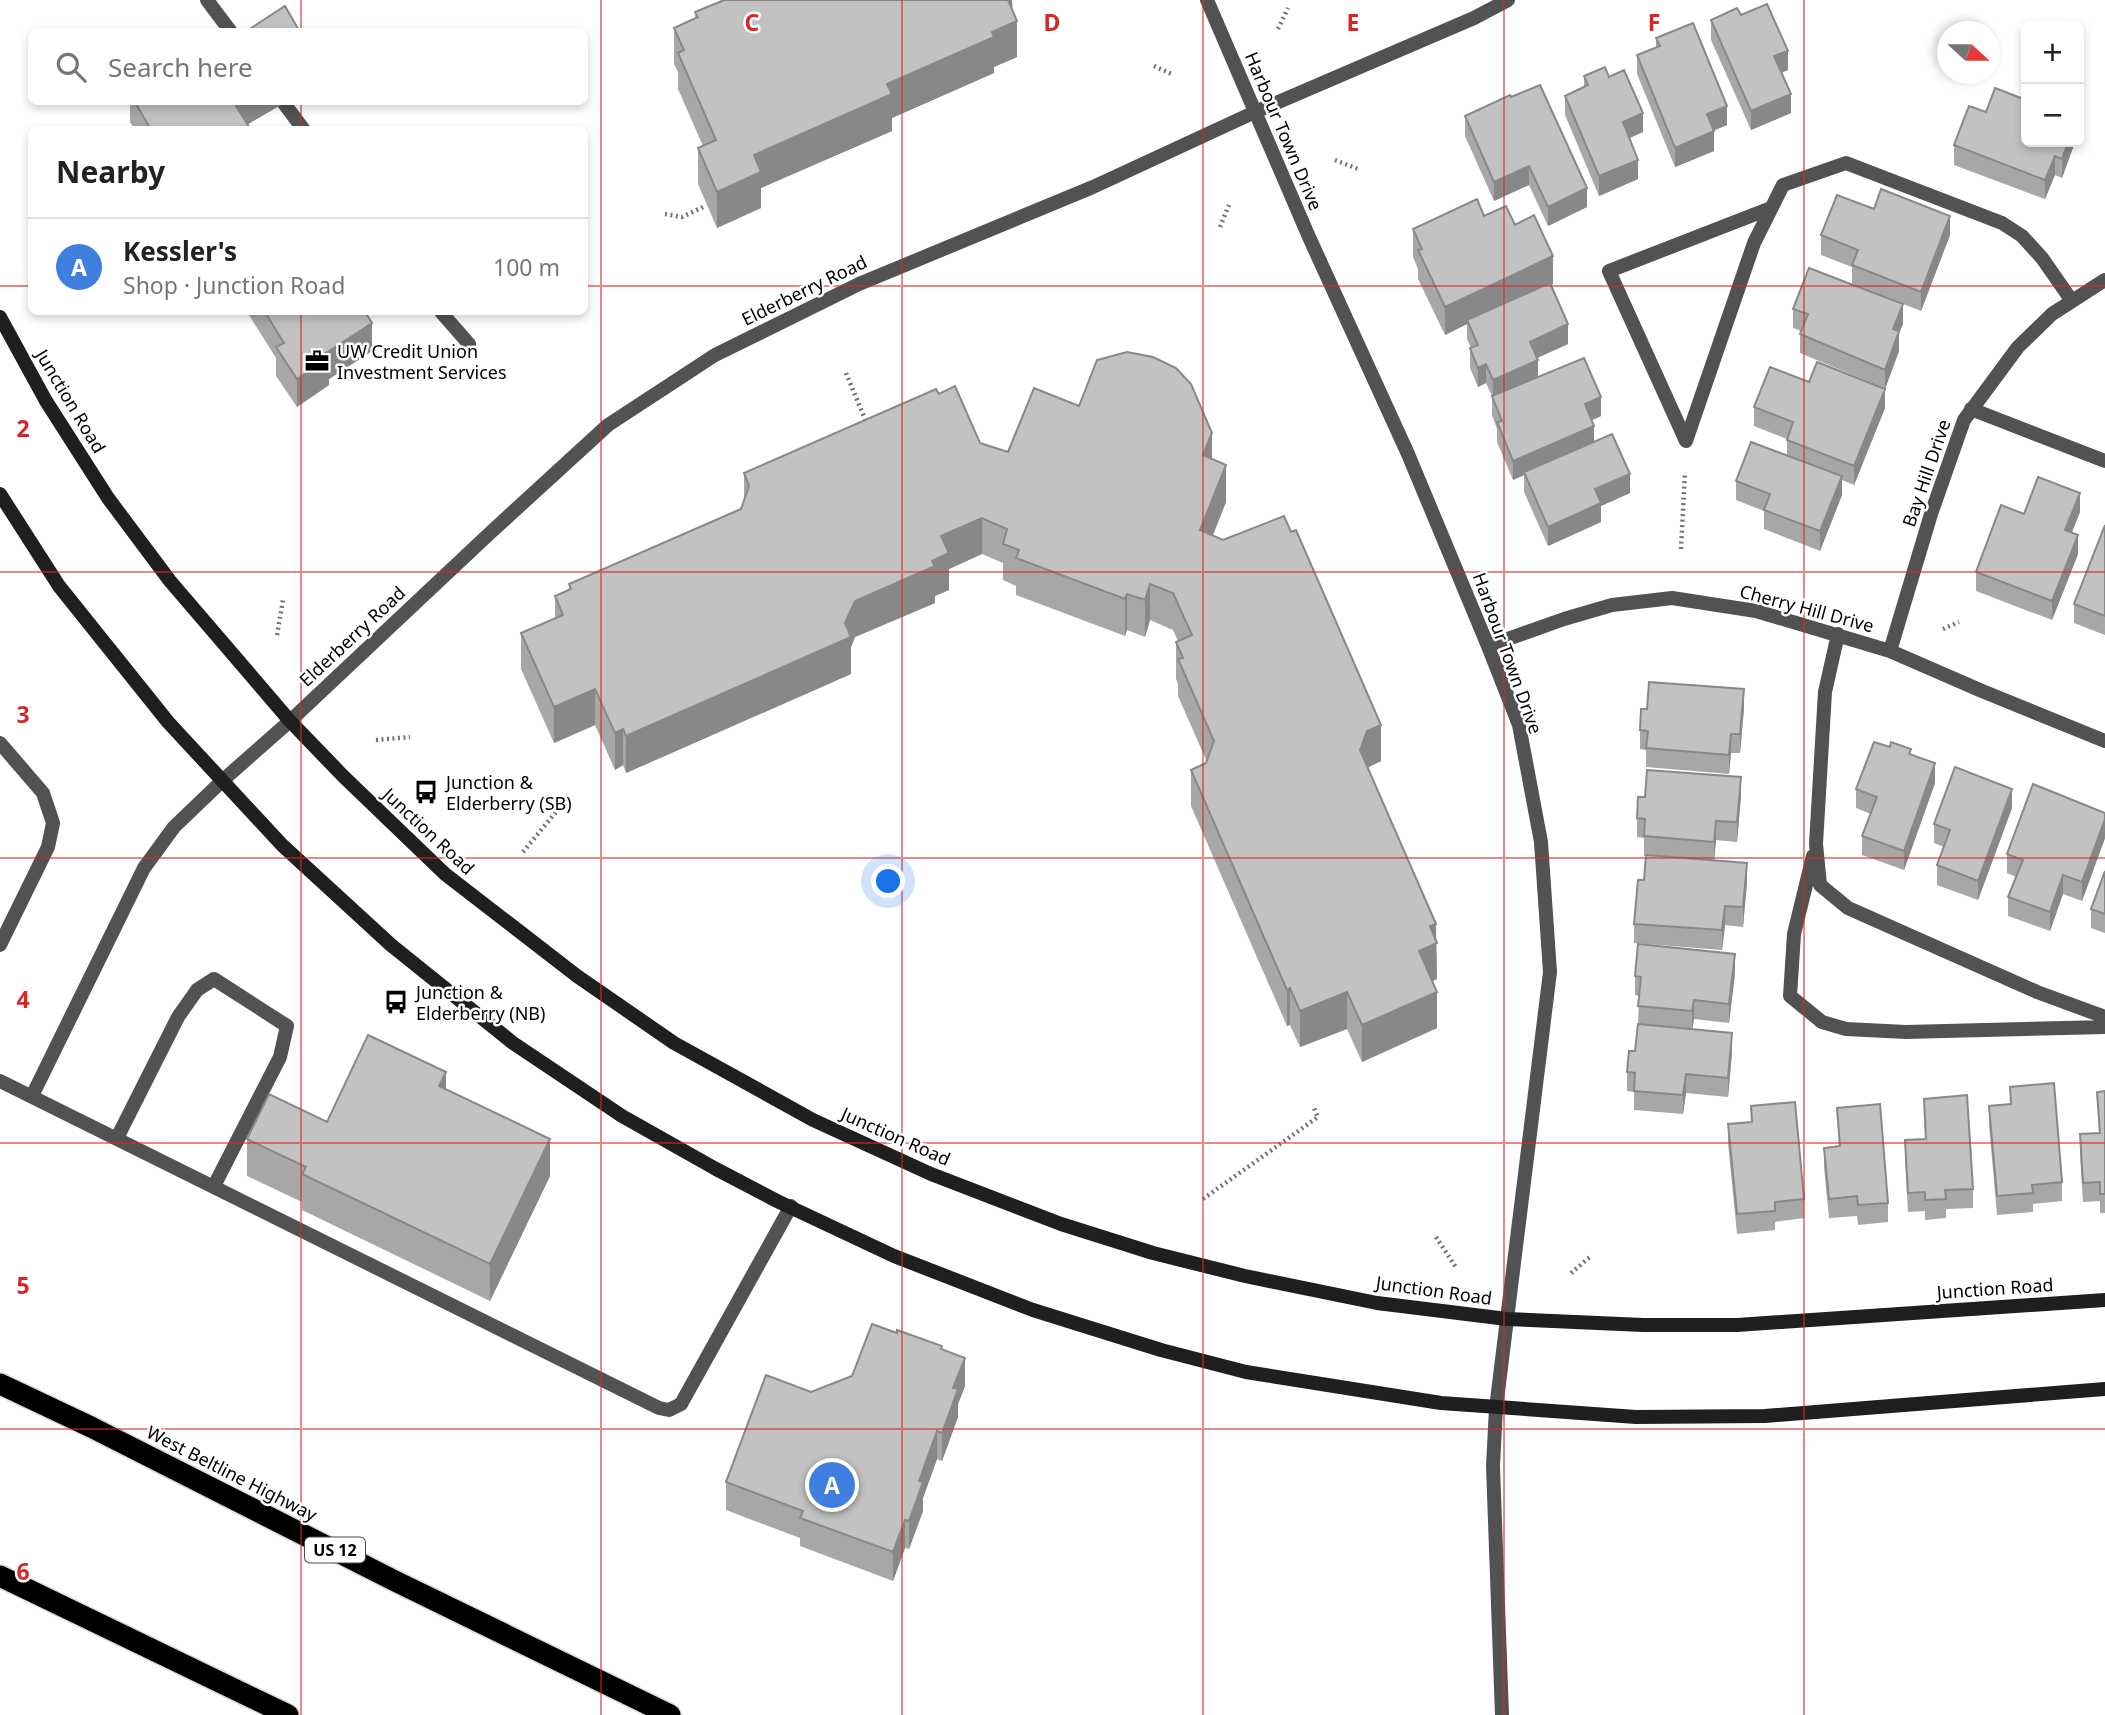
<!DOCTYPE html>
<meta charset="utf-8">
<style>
body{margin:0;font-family:"Noto Sans",sans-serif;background:#f2f2f2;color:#222}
.controls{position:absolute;right:21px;top:21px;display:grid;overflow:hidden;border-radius:10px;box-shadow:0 4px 10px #0003}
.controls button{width:63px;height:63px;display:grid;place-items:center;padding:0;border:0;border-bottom:2px solid #e0e0e0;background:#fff;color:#222;font:35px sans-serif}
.compass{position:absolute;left:1937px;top:21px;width:63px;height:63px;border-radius:50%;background:#fff;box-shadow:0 4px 10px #0003;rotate:111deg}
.you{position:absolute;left:889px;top:882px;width:24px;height:24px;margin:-18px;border:5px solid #fff;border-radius:50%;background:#1a73e8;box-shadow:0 0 0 10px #1a73e833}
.badge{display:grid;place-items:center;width:46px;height:46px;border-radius:50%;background:#b45309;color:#fff;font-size:23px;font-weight:700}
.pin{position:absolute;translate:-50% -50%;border:4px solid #fff;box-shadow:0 2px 7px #0006}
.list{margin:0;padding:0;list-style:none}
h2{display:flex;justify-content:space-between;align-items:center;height:91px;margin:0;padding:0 28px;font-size:30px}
h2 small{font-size:23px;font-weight:400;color:#767676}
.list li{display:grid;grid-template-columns:46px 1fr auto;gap:21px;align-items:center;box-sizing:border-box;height:98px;padding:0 28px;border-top:2px solid #e0e0e0}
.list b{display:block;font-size:26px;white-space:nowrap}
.list p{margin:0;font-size:23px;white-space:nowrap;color:#767676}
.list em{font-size:23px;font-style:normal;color:#767676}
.icon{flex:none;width:38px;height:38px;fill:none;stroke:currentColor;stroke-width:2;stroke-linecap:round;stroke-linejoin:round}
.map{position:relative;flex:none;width:2105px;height:1715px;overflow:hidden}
.search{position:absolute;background:#fff;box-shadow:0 4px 10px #0003;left:28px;top:28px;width:560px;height:77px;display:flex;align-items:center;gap:18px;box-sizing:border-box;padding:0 24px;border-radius:10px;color:#767676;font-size:26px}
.panel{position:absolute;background:#fff;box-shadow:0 4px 10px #0003;left:28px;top:126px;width:560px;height:189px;border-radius:10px}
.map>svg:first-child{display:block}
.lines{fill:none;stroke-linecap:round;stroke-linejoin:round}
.highway-casing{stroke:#dbdbdb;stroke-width:24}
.path{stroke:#747474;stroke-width:4.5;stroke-dasharray:2 3.5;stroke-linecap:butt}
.lane{stroke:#525252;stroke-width:14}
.street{stroke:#525252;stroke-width:14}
.secondary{stroke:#1f1f1f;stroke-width:14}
.highway{stroke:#000;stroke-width:21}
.wall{fill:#a7a7a7}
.shaded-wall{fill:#888}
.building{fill:#c2c2c2;stroke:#888;stroke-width:2}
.grid{fill:none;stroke:#d62828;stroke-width:2;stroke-opacity:0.55}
.labels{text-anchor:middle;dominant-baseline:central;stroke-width:5;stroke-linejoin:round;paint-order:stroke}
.shield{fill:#fff;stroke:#4c4c4c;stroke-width:2}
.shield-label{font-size:16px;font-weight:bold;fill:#000}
.street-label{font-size:18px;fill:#000;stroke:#fff}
.poi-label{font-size:18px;fill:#000;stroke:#fff;text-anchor:start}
.grid-label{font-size:23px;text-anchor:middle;font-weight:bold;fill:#d62828;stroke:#fff;stroke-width:5;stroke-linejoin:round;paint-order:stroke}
</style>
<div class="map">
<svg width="2105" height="1715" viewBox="0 0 2105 1715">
<rect width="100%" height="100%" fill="#fff"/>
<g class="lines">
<g class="highway-casing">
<path id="highway" d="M0,1384L91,1427L395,1581L670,1715
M0,1576L288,1715"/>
</g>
<path class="path" d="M1278,29L1288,8
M1154,66L1174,75
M1335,160L1358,169
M665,214L682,217L703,207
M1220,227L1229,205
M846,373L867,424
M1681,549L1685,472
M1943,629L1959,622
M277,635L283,600
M376,740L410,737
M523,852L556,812
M1203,1199L1318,1117L1314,1108
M1436,1237L1457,1269
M1571,1273L1590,1257"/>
<path class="lane" d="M207,0L231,32
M283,102L304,130
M441,312L469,344
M0,743L43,793L53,823L48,847L0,945
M0,1081L659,1408L669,1410L681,1404L791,1206
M32,1096L144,868L174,827L222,781
M117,1138L178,1017L197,990L214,979L287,1026L280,1057L214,1186
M1496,1408L1493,1466L1502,1715"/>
<path class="street" d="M1207,0L1309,237L1408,454L1488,646L1519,725L1541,842L1550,972L1496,1408
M1771,208L1609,271L1686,441L1754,243L1783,185L1846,163L2002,223L2022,236L2042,258L2072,301
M1971,409L2105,461
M1838,634L1825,692L1816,844L1820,885L1848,908L2037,992L2105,1017
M1488,646L1564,619L1612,605L1672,598L1756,611L1890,651L1982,691L2105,741
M1890,651L1931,514L1964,420L2018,347L2052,314L2105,280
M222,781L290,721L490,533L608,425L715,355L859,284L1093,187L1255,112L1474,18L1508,0
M1813,856L1794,934L1790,996L1822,1022L1846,1029L1906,1032L2105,1027"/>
<path class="secondary" d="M0,317L46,401L108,498L170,581L290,721L343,776L445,874L577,976L674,1043L813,1120L931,1174L1061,1224L1153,1253L1245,1276L1377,1303L1507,1319L1643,1325H1737L2105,1300
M0,494L59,586L168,722L282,845L391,945L513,1043L622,1116L716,1169L777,1201L894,1256L1033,1310L1161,1350L1246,1372L1441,1403L1636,1417L1765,1416L2105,1389"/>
<use href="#highway" class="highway"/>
</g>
<path class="wall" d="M1012,0L1017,57L994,67V73L892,118V131L761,188V208L717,228L698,184V148L703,146L678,89V72L674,64V28L695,18V12Z
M1741,15L1788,70L1781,72L1791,113L1751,130L1711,40V20Z
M1656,38L1727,125L1713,131L1714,151L1675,167L1637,74V55L1656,47Z
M1584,76L1609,77L1643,132L1629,138L1638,179L1599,196L1565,115V96L1584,87Z
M130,102H286L247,124L251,130H135L130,122Z
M1986,112L2075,142L2062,178L2055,175L2045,199L1954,165V145Z
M1465,116L1587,207L1548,226L1529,185L1494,201L1465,136Z
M1874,209L1950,235L1921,311L1852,284V267L1821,255V235Z
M1484,216L1515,225L1553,284L1551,285L1568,344L1537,358L1538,377L1601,416L1592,420L1594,441L1630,493L1601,506V522L1548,546L1524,492V475L1513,480L1497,442V429L1492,415V396L1486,383L1478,387L1470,368V348H1471L1467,339V324L1445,335L1418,279V269L1413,257V229Z
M1793,309L1903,324L1899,333V351L1885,389V408L1854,485L1842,480V495L1820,551L1764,529V511L1736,500V481L1787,455V439L1754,426V407L1809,382L1872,383L1800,353V334L1801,331L1793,328Z
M247,312H365L372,351L329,379V385L297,407L276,376V358Z
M939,394L980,443L1008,452L1212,459L1226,502L1213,535L1381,761L1368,767L1436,941L1437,979L1432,981L1437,1028L1362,1062L1347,1029L1300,1047L1290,1025L1287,1026L1191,806V770L1206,763L1207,762L1178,696V684L1176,679V642L1178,641L1173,630L1150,620L1145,637L1127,630L1125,636L1016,595V586L1003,580V563L982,554L949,569V590L935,596V603L855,637L851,647V674L626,773L623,765L615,770L595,725L554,743L521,669V633L555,619V596L569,590V584L741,509L744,501V473Z
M2080,512L2072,532L2078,554L2052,620L1976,591V572L2024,514Z
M2105,525V635L2074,623V604Z
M1744,708L1740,753H1731L1729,774L1646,767V750L1640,749V730Z
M1911,755L1935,783L1904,870L1862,855V836L1871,814L1856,808V789Z
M1741,796L1737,842L1716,840L1714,861L1747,882L1743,927L1725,925L1722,950L1634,943V924L1644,880L1646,856H1644V838L1637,837V818Z
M2012,808L1978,900L1937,885V865L1944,847L1934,843V824Z
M2105,813V838L2082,901L2063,894L2050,931L2008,916V897L2016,877L2007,873V854Z
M2105,871V933L2091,928V909Z
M1735,973L1729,1023L1694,1019L1692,1029L1732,1052L1728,1097L1686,1093L1683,1114L1634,1110V1092L1627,1091V1072L1635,1051L1638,1024L1639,996L1635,995V976Z
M2010,1087L2062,1182V1201L2033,1204V1212L1997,1215L1989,1125V1106L2010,1104Z
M446,1089L550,1176L490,1301L302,1210V1202L247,1176V1139L327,1122Z
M2105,1091V1213H2100V1201L2083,1202L2080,1154V1134L2099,1133L2097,1092Z
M1924,1099L1973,1189V1208L1946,1209V1218L1925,1220V1211L1908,1212L1905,1159V1140L1925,1139Z
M1751,1106L1804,1199V1218L1775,1222V1230L1737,1234L1728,1143V1124L1751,1122Z
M1837,1108L1888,1203V1222L1858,1225L1857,1216L1829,1218L1824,1167V1148L1839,1146Z
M942,1349L965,1386L958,1404V1417L942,1461L937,1459L923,1498V1511L909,1549L905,1548L893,1581L800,1546V1538L726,1510V1482L811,1392Z"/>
<path class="shaded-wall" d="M1006,0H1012V23L1017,21V57L994,67V73L892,118V131L761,188V208L717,228V192L754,155L887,84L992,32Z
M1788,51V70L1774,76V56Z
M1791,94V113L1751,130V111Z
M238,102H286L238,130L234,103Z
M1727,106V125L1707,133V114Z
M1643,113V132L1623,141V122Z
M1714,131V151L1675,167V148Z
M2068,142H2075L2062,178V159Z
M2055,156V175L2045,199V180Z
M1638,160V179L1599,196V176Z
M1529,166V185L1494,201V182Z
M1587,188V207L1548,226V207Z
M1950,216V235L1921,311V292Z
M1553,256V284L1468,324L1467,320V324L1445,335V307Z
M1903,304V324L1899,333V351L1885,389V370L1893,329Z
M372,323V351L329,379V385L297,407V379L326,353Z
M1568,324V344L1530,361V342Z
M1538,360V379L1493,399V380Z
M1486,364V383L1478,387V368Z
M1885,389V408L1854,485V466Z
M1601,397V416L1585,423V404Z
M1594,426V445L1524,472V475L1513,480V461Z
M1212,433V469L1203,455Z
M1226,465V502L1200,567V530Z
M1630,474V493L1601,506V522L1548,546V527L1595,489Z
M1842,476V495L1820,551V531Z
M2080,493V512L2065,549V530Z
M982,518V554L949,569V590L935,596V603L855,637L851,647V674L626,773V736L855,601L932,561L941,536Z
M2078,535V554L2052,620V601Z
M1150,584V620L1145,637V600Z
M1127,594V630L1125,636V599Z
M595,689V725L554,743V707Z
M1744,689V708L1740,753V734Z
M1381,725V761L1367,768L1360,750L1367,731Z
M623,729V765L615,770V733Z
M1731,734V753L1729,774V755Z
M1935,763V783L1904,870V851Z
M1741,777V796L1737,842V822Z
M2012,789V808L1978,900V881Z
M2105,819V838L2082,901V882Z
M1716,821V840L1714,861V842Z
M1747,863V882L1743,927V907Z
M2063,875V894L2050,931V912Z
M1725,906V925L1722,950V930Z
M1436,924L1437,979L1419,987V951L1430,926Z
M1735,954V973L1729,1023V1004Z
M1290,988V1025L1287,1026V990Z
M1347,992V1029L1300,1047V1011Z
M1437,992V1028L1362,1062V1025Z
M1694,1000V1019L1692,1031V1011Z
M1732,1033V1052L1728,1097V1078Z
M446,1072V1109L439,1086Z
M1686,1074V1093L1683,1114V1095Z
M550,1139V1176L490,1301V1264Z
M965,1358V1386L958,1404V1417L942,1461V1433L953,1388Z
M937,1431V1459L923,1498V1511L909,1549V1521L919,1481Z
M905,1520V1548L893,1581V1552Z"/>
<path class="building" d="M724,0H1008L1017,21L992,32L994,37L887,84L892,94L754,155L761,172L717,192L698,148L716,140L678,53L684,50L674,28L698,17L695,12Z
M1767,4L1788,51L1774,56L1791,94L1751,111L1711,20L1737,8L1741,15Z
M285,6L300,32H245Z
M1693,23L1727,106L1707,114L1714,131L1675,148L1637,55L1660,46L1656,38Z
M1605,67L1609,77L1624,70L1643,113L1623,122L1638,160L1599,176L1565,96L1588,85L1584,76Z
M1540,85L1587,188L1548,207L1529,166L1494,182L1465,116L1510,95L1511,97Z
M1995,88L2026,100V142H2068L2062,159L2055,156L2045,180L1954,145L1969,106L1986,112Z
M135,102H238L234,103L251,130H151Z
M1881,189L1950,216L1921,292L1852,265L1858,250L1821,235L1837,195L1874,209Z
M1477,199L1484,216L1506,206L1515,225L1534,215L1553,256L1445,307L1418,250L1422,249L1413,229Z
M1809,268L1903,304L1893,329L1899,331L1885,370L1800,334L1808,314L1793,309Z
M1550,283L1568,324L1530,342L1538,360L1493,380L1486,364L1478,368L1470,348L1478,345L1467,320Z
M265,312H365L372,323L326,353L329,357L297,379L276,347L284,343Z
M1127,352L1153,357L1176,368L1191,384L1212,433L1203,455L1226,465L1200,530L1223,540L1284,516L1291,532L1296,530L1381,725L1367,731L1360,750L1436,924L1430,926L1437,943L1419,951L1437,992L1362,1025L1347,992L1300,1011L1290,988L1287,990L1191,770L1206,763L1214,741L1178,659L1183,658L1176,642L1192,635L1173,593L1150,584L1145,600L1127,594L1125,599L1016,558L1019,550L1003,544L1007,529L982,518L941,536L949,553L932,561L935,566L855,601L845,623L851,637L626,736L623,729L615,733L595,689L554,707L521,633L563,615L555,596L571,589L569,584L741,509L749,486L744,473L936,389L939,394L955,386L980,443L1008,452L1034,388L1079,406L1097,360Z
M1584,358L1601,397L1585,404L1594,426L1513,461L1497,422L1502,421L1492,396Z
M1817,362L1885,389L1854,466L1787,440L1793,422L1754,407L1770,367L1809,382Z
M1612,434L1630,474L1595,489L1601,503L1548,527L1524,472Z
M1751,442L1842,476L1820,531L1764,510L1770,494L1736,481Z
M2038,477L2080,493L2065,530L2078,535L2052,601L1976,572L2001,505L2024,514Z
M2105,525V616L2074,604Z
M1649,682L1744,689L1740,734H1731L1729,755L1646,748L1648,731L1640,730L1641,709H1647Z
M1874,742L1890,747L1891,742L1911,749L1909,754L1935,763L1904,851L1862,836L1877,797L1856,789Z
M1955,767L2012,789L1978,881L1937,865L1950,830L1934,824Z
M1647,770L1741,777L1737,822L1716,821L1714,842L1644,836L1645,819L1637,818L1638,797H1645Z
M2033,784L2105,813V819L2082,882L2063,875L2050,912L2008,897L2023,860L2007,854Z
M1646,855L1747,863L1743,907L1725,906L1722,930L1634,924L1638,880H1644Z
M2105,871V914L2091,909Z
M1638,944L1735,954L1729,1004L1694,1000L1692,1011L1638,1006L1641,977L1635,976Z
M1638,1024L1732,1033L1728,1078L1686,1074L1683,1095L1634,1091L1635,1073L1627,1072L1629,1051H1635Z
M368,1035L446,1072L439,1086L550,1139L490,1264L302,1174L306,1167L247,1139L269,1094L327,1122Z
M2054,1083L2062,1182L2032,1185L2033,1193L1997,1196L1989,1106L2011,1104L2010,1087Z
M2105,1091V1194H2100V1182L2083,1183L2080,1134L2100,1133L2097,1092Z
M1967,1095L1973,1189L1945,1190L1946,1199L1925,1200V1192L1908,1193L1905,1140L1926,1139L1924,1099Z
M1795,1102L1804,1199L1775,1202V1211L1737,1214L1728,1124L1752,1122L1751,1106Z
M1880,1104L1888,1203L1858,1205L1857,1196L1829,1199L1824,1148L1840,1146L1837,1108Z
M872,1324L897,1333V1330L942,1346L941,1349L965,1358L953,1388L958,1389L942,1433L937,1431L919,1481L923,1482L909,1521L905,1520L893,1552L800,1518L803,1511L726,1482L766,1375L811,1392L852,1376Z"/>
<path class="grid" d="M301,0V32M601,0V1715M902,0V1715M1203,0V1715M1504,0V1715M1804,0V1715M301,102V130M0,286H32M584,286H2105M301,312V1715M0,572H2105M0,858H2105M0,1143H2105M0,1429H2105"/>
<defs>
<g id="office-bare" transform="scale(1.89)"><path d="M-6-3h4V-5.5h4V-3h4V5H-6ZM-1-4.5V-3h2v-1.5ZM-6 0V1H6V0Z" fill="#000" stroke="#fff" stroke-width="2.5" paint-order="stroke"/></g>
<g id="bus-bare" transform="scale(1.89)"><path d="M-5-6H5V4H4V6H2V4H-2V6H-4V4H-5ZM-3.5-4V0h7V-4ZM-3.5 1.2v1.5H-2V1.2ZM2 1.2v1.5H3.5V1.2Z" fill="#000" stroke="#fff" stroke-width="2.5" paint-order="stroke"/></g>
</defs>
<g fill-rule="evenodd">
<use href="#office-bare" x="317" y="361"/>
<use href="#bus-bare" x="426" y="792"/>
<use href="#bus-bare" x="396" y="1002"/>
</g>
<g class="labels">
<rect class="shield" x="305" y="1537.5" width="60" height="25" rx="5"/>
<g class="shield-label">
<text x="335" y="1550">US 12</text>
</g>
<g class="street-label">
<text transform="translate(1284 131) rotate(67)">Harbour Town Drive</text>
<text transform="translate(804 290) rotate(-26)">Elderberry Road</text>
<text transform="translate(71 401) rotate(59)">Junction Road</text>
<text transform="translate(1926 473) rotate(-71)">Bay Hill Drive</text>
<text transform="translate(1807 608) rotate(15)">Cherry Hill Drive</text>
<text transform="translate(352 636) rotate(-43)">Elderberry Road</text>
<text transform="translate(1508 653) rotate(70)">Harbour Town Drive</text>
<text transform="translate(429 831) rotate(43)">Junction Road</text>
<text transform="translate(896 1136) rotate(24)">Junction Road</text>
<text transform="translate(1995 1288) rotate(-4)">Junction Road</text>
<text transform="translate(1434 1290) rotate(8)">Junction Road</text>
<text transform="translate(232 1473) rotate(27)">West Beltline Highway</text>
</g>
<g class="poi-label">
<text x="337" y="351">UW Credit Union<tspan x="337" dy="21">Investment Services</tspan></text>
<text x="446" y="782">Junction &amp;<tspan x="446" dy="21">Elderberry (SB)</tspan></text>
<text x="416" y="992">Junction &amp;<tspan x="416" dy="21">Elderberry (NB)</tspan></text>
</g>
</g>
<g class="grid-label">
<text x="752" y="31">C</text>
<text x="1052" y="31">D</text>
<text x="1353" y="31">E</text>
<text x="1654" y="31">F</text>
<text x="23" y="437">2</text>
<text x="23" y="723">3</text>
<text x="23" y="1008">4</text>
<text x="23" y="1294">5</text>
<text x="23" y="1580">6</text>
</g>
</svg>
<div class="controls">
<button>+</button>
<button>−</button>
</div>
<svg class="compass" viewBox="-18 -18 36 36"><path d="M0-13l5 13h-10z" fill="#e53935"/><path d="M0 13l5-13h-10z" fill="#767676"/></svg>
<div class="you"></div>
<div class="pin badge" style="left:832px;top:1485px;background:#3f7fe0">A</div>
<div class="search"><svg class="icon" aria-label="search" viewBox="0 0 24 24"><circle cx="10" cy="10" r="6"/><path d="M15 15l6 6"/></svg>Search here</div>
<section class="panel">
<h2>Nearby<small></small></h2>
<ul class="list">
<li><span class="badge" style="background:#3f7fe0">A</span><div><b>Kessler's</b><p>Shop · Junction Road</p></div><em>100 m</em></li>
</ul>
</section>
</div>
